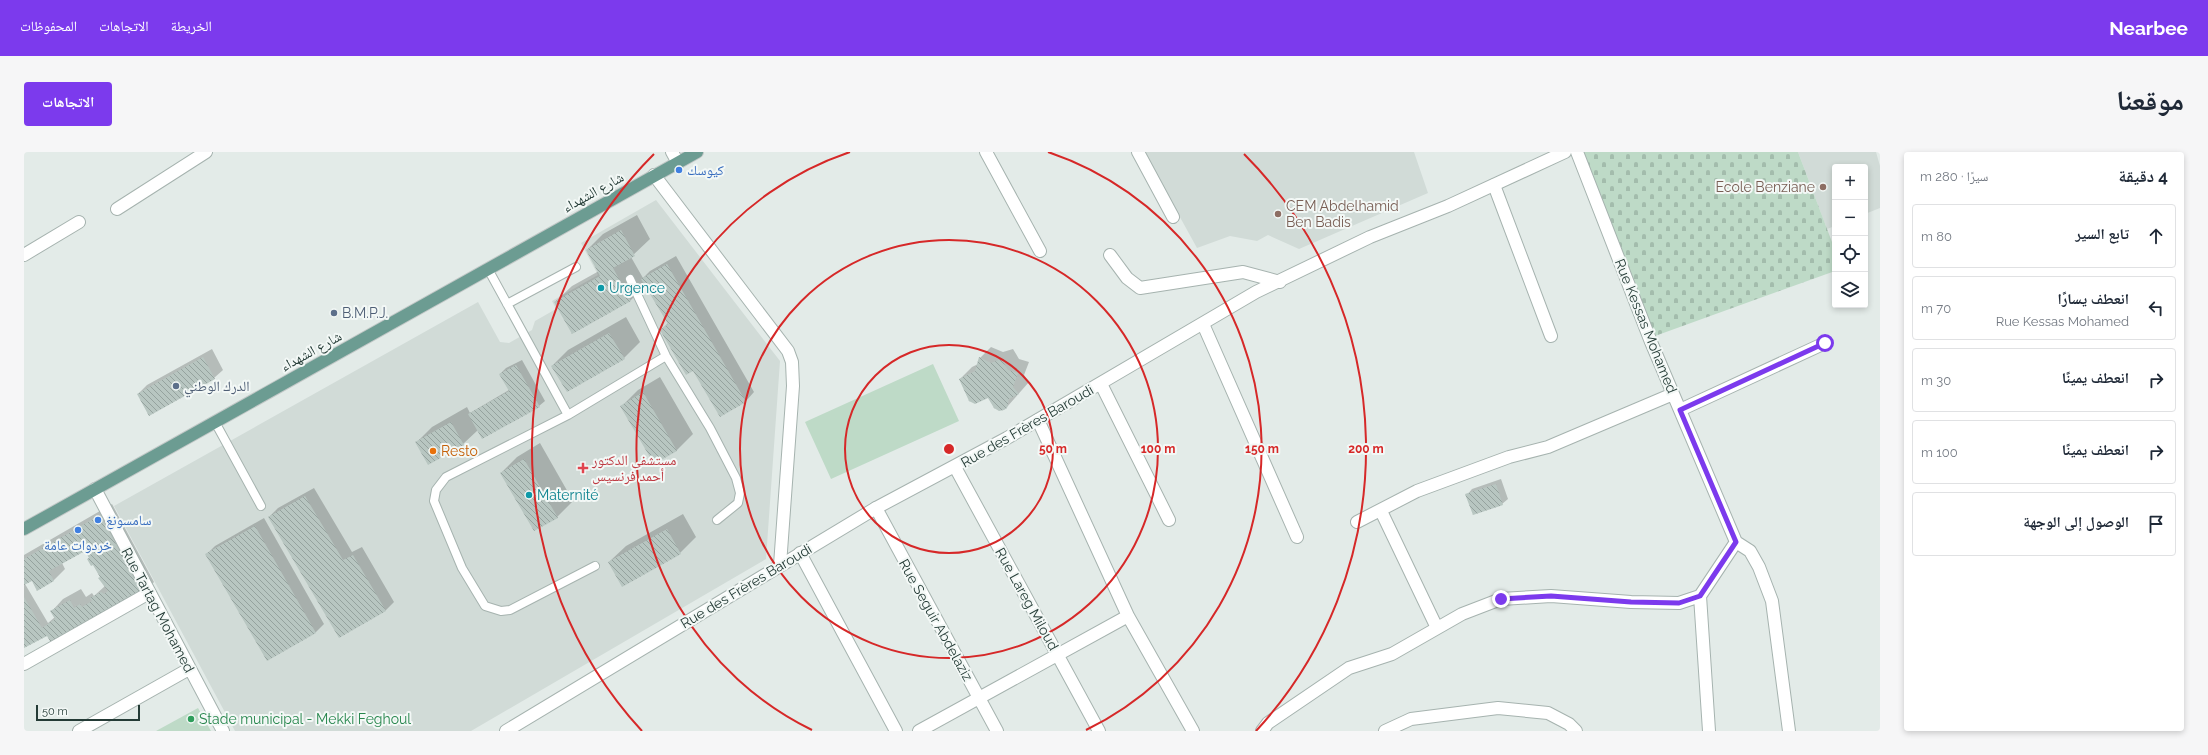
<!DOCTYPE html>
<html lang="ar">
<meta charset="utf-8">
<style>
body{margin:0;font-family:Raleway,"Noto Naskh Arabic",sans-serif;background:#f6f6f7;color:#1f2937;direction:rtl}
.controls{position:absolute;right:12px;top:12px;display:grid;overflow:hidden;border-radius:4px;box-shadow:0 2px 6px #0003}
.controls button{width:36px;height:36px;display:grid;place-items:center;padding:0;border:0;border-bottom:1px solid #e0e1e3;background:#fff;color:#1f2937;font:20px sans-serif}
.scale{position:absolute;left:12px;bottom:10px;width:104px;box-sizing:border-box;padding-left:4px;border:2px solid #243b36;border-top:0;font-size:11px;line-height:14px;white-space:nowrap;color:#243b36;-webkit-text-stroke:3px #f3f8f6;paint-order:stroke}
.stop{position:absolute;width:12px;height:12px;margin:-9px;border:3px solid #7c3aed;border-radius:50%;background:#fff}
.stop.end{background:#7c3aed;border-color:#fff;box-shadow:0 1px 4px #0008}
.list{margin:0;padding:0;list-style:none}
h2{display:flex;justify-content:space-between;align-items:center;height:52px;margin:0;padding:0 16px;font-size:17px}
h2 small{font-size:13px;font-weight:400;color:#747a83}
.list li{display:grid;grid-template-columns:26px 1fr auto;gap:12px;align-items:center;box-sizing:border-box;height:64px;margin:0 8px 8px;padding:0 8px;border:1px solid #e0e1e3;border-radius:4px}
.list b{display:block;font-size:15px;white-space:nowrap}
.list p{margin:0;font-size:13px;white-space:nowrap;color:#747a83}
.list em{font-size:13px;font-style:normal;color:#747a83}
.icon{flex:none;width:22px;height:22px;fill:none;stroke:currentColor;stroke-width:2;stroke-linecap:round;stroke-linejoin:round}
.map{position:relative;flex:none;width:1856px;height:579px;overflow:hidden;direction:ltr;border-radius:4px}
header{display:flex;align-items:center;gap:24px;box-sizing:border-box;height:56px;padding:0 20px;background:#7c3aed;color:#fff}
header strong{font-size:19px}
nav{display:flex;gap:22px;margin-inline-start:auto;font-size:14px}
.intro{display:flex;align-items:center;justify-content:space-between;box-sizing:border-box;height:96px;padding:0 24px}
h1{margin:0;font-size:28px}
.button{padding:10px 18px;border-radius:4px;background:#7c3aed;color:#fff;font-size:14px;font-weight:700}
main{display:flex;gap:24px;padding:0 24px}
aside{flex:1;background:#fff;border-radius:4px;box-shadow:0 2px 6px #0003}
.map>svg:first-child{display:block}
.built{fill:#d1dbd7}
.cemetery{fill:url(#cemetery-stones)}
.garden{fill:#bedac7}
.shadow{fill:#0003;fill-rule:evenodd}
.building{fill:url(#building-back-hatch)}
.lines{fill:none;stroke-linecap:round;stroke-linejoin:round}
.service-casing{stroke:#a6b3af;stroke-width:10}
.minor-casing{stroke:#a6b3af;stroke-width:14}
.tertiary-casing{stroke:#a6b3af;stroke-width:14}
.primary-casing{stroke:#c2c8c7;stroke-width:14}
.service{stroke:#fff;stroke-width:8}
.minor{stroke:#fff;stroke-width:12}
.tertiary{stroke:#fff;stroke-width:12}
.primary{stroke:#6c9c92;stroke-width:12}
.route{stroke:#7c3aed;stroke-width:5}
.ring{fill:none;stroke:#d62828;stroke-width:2}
.shop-dot{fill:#3f7fe0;stroke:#f3f8f6;stroke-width:1.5}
.education-dot{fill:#8d6e63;stroke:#f3f8f6;stroke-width:1.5}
.culture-dot{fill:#0f9aa8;stroke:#f3f8f6;stroke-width:1.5}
.service-dot{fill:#5c6f8a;stroke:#f3f8f6;stroke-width:1.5}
.food-dot{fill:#e8710a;stroke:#f3f8f6;stroke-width:1.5}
.health-dot{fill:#e0444e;stroke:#f3f8f6;stroke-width:1.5}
.leisure-dot{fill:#2e9e5b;stroke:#f3f8f6;stroke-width:1.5}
.labels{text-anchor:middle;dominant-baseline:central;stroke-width:4;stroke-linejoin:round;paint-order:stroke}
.shop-label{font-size:14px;fill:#366cbe;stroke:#f3f8f6;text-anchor:start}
.education-label{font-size:14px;fill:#785e54;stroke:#f3f8f6;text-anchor:end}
.street-label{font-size:14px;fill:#243b36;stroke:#f3f8f6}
.culture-label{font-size:14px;fill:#0d838f;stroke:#f3f8f6;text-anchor:start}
.service-label{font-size:14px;fill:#4e5e75;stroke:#f3f8f6;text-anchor:start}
.food-label{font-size:14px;fill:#c56008;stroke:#f3f8f6;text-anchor:start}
.health-label{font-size:14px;fill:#be3a42;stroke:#f3f8f6;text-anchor:start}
.leisure-label{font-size:14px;fill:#27864d;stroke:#f3f8f6;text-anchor:start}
.centre{fill:#d62828;stroke:#f3f8f6;stroke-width:2}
.ring-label{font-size:12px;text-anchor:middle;font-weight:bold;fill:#d62828;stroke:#f3f8f6;stroke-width:4;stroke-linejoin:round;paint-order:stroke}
</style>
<header>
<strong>Nearbee</strong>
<nav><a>الخريطة</a><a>الاتجاهات</a><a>المحفوظات</a></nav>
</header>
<div class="intro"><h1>موقعنا</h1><a class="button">الاتجاهات</a></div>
<main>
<aside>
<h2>4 دقيقة<small>سيرًا · 280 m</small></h2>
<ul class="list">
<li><svg class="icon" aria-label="ahead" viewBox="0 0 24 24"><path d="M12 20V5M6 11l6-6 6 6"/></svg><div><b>تابع السير</b></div><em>80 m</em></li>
<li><svg class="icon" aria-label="left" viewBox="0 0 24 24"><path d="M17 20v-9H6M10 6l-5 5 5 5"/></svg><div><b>انعطف يسارًا</b><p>Rue Kessas Mohamed</p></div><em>70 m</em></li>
<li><svg class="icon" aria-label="right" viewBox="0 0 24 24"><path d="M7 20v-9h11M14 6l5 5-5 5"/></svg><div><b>انعطف يمينًا</b></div><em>30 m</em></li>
<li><svg class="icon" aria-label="right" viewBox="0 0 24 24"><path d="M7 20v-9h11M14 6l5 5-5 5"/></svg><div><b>انعطف يمينًا</b></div><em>100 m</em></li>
<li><svg class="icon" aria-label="arrive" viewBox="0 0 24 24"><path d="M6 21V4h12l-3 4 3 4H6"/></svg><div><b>الوصول إلى الوجهة</b></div></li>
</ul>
</aside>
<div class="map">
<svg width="1856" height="579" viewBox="0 0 1856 579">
<defs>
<pattern id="cemetery-stones" width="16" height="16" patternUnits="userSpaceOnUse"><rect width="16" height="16" fill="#bedac7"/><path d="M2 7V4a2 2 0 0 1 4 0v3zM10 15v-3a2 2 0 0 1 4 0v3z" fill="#a3bcac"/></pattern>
<pattern id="building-back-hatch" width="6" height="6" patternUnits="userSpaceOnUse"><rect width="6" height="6" fill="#b8c6c1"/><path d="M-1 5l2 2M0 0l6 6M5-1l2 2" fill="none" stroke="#95a29e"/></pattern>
</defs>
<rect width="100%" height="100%" fill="#e3ebe8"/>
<path class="built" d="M1120,0H1390L1404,41L1275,97L1244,83L1233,89L1206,84L1173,96Z
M1774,0H1852L1856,14V56L1841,62V15H1811V74L1803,77Z
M632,48L756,209L742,407L447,579H211L90,354L454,150L476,190L485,191L508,178L511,169L532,157L528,149L574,123L557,91Z"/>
<path class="cemetery" d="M1558,0H1774L1811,98V119L1631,184Z"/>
<path class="garden" d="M909,212L935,269L807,327L781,270Z
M174,556L187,579H132Z"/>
<path class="shadow" d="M613,63L626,87L607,105L619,126L626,119L652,104L730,240L722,249L696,263L670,218L637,178L644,171L621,133L607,148L549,181L531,150L548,134L575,119L563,98L579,82Z
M602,165L616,190L600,206L528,214L544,198Z
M967,195L979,200L989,197L995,207L1005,210L1000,223L1005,230L983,255L936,227L948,215L954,212L956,206Z
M188,197L199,218L190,226L114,242L123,233Z
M498,208L521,249L515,254L454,278L439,292L392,291L408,275L443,255L446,261L485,238L476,222L482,216Z
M636,225L669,282L653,298L631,311L598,254L614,238Z
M516,291L549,349L533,365L510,378L477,321L493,305Z
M1477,327L1484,347L1478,352L1443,343L1448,337Z
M290,336L328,400L338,395L370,450L361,459L245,365L254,356Z
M88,352L130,430L119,441L23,482L0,495V403ZM61,397L81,434L70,444L68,441L62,445L57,437L39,447L28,459L31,465L24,471L1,432L8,428L13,437L30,428L41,417L38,411Z
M659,362L672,385L656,401L585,410L602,394Z
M240,366L300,472L292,480L243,508L183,402L191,394Z"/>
<path class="building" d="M597,78L611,104L589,116L607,149L548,182L530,150L576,124L562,98Z
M643,112L722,250L696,265L669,219L662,223L636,178L644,172L617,127Z
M585,181L601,207L543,240L527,214Z
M179,205L191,227L125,264L113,242Z
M955,205L967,211L977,207L984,218L994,221L989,235L995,242L985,247L983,256L980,258L975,259L970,256L964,246L951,252L945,249L935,227L951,219Z
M492,213L516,255L458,287L444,262L485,239L475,222Z
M619,240L653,299L630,312L596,254Z
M427,270L440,293L404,313L391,290Z
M500,307L534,366L510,379L476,321Z
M1472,332L1479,353L1449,363L1441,342Z
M281,344L319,408L329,403L362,459L315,486L244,365Z
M76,363L119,442L29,494L23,484L0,496V445L18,476L31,467L26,459L46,448L50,456L56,452L58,455L68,449L66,446L77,440L80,442L84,439L74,426L76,425L69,413L67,414L63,407L65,406L61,399L25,419L30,429L13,439L8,429L0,433V407Z
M231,374L292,481L243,509L181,402Z
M643,377L657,402L598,435L584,410Z"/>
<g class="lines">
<g class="service-casing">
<path id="service" d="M464,117L544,263
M606,127L642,204L686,276L712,326L716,341L714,351L693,368
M483,152L552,115
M191,270L237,354
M571,414L486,458L477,459L461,454L438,416L410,349L412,338L422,325L544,263L642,204"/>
</g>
<g class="minor-casing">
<path id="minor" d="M962,0L1016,99
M1114,0L1149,65
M1553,0L1627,190L1712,390
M630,23L764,199L768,210L769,234L756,413
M1470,33L1527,184
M93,57L182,0
M0,103L55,70
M1086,103L1103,126L1116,136L1219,120L1256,130
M1179,172L1273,385
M1077,232L1145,368
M1656,258L1801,191
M1014,268L1104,464L1169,579
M931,315L1075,579
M71,337L199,579
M852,356L973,579
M1357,359L1413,476
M1333,370L1393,339L1485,305L1524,295L1649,242
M1712,390L1726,399L1735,415L1748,449L1765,579
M776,401L872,579
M1676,444L1685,579
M0,512L125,441
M55,579L165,517
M895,579L1104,464
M1238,579L1244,571L1325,516L1368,502L1438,462L1477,447L1527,444L1607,450L1655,451L1676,444L1712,390
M1361,579L1387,567L1474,556L1524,561L1545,572L1552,579"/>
</g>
<g class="tertiary-casing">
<path id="tertiary" d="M648,0L654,11
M482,579L852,356L983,286L1232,140L1346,85L1424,54L1541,0"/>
</g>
<g class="primary-casing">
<path id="primary" d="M0,377L673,0"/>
</g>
<use href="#service" class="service"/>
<use href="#minor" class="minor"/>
<use href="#tertiary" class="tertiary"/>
<use href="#primary" class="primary"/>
</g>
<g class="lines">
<path class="route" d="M1477,447L1527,444L1607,450L1655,451L1676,444L1712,390L1656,258L1801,191"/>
</g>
<g class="ring">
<circle cx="925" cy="297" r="104"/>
<circle cx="925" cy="297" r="209"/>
<path d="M788 578A313 313 0 0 1 826 0M1024 0A313 313 0 0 1 1062 578"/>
<path d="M618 579A417 417 0 0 1 630 2M1220 2A417 417 0 0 1 1232 579"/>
</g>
<g class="shop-dot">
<circle cx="655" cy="18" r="4"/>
<circle cx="74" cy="368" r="4"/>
<circle cx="54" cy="378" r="4"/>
</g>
<g class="education-dot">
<circle cx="1799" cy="35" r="4"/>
<circle cx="1254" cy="62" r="4"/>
</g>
<g class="culture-dot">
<circle cx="577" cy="136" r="4"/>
<circle cx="505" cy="343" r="4"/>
</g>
<g class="service-dot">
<circle cx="310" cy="161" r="4"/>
<circle cx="152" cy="234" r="4"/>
</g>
<circle class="food-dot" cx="409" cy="299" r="4"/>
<path class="health-dot" d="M557 310h4v4h4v4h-4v4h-4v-4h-4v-4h4z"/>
<circle class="leisure-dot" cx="167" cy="567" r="4"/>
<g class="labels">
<g class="shop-label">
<text x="663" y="18">كيوسك</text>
<text x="82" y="368">سامسونغ</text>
<text x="54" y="393" text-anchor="middle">خردوات عامة</text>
</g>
<g class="education-label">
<text x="1791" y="35">Ecole Benziane</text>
<text x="1262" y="54" text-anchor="start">CEM Abdelhamid<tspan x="1262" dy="16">Ben Badis</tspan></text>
</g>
<g class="street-label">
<text transform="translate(569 40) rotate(-29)">شارع الشهداء</text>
<text transform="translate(1622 174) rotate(68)">Rue Kessas Mohamed</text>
<text transform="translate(287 199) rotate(-29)">شارع الشهداء</text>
<text transform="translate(1003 274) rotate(-30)">Rue des Frères Baroudi</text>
<text transform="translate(722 434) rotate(-31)">Rue des Frères Baroudi</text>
<text transform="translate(1003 447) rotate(61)">Rue Lareg Miloud</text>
<text transform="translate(134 458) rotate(62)">Rue Tartag Mohamed</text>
<text transform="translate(912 468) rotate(61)">Rue Seguir Abdelaziz</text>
</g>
<g class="culture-label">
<text x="585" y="136">Urgence</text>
<text x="513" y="343">Maternité</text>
</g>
<g class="service-label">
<text x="318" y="161">B.M.P.J.</text>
<text x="160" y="234">الدرك الوطني</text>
</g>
<g class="food-label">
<text x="417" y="299">Resto</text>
</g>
<g class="health-label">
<text x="568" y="308">مستشفى الدكتور<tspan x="568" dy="16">أحمد فرنسيس</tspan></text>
</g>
<g class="leisure-label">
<text x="175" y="567">Stade municipal - Mekki Feghoul</text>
</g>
</g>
<circle cx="925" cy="297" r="6" class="centre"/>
<g class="ring-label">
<text x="1029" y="301">50 m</text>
<text x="1134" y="301">100 m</text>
<text x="1238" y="301">150 m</text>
<text x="1342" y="301">200 m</text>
</g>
</svg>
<div class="controls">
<button>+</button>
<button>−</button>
<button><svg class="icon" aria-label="locate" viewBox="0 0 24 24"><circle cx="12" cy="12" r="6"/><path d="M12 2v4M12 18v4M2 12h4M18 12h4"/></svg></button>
<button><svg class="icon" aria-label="layers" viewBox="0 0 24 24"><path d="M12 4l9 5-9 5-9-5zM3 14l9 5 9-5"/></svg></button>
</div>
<div class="scale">50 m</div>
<div class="stop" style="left:1801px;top:191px"></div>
<div class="stop end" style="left:1477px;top:447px"></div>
</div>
</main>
